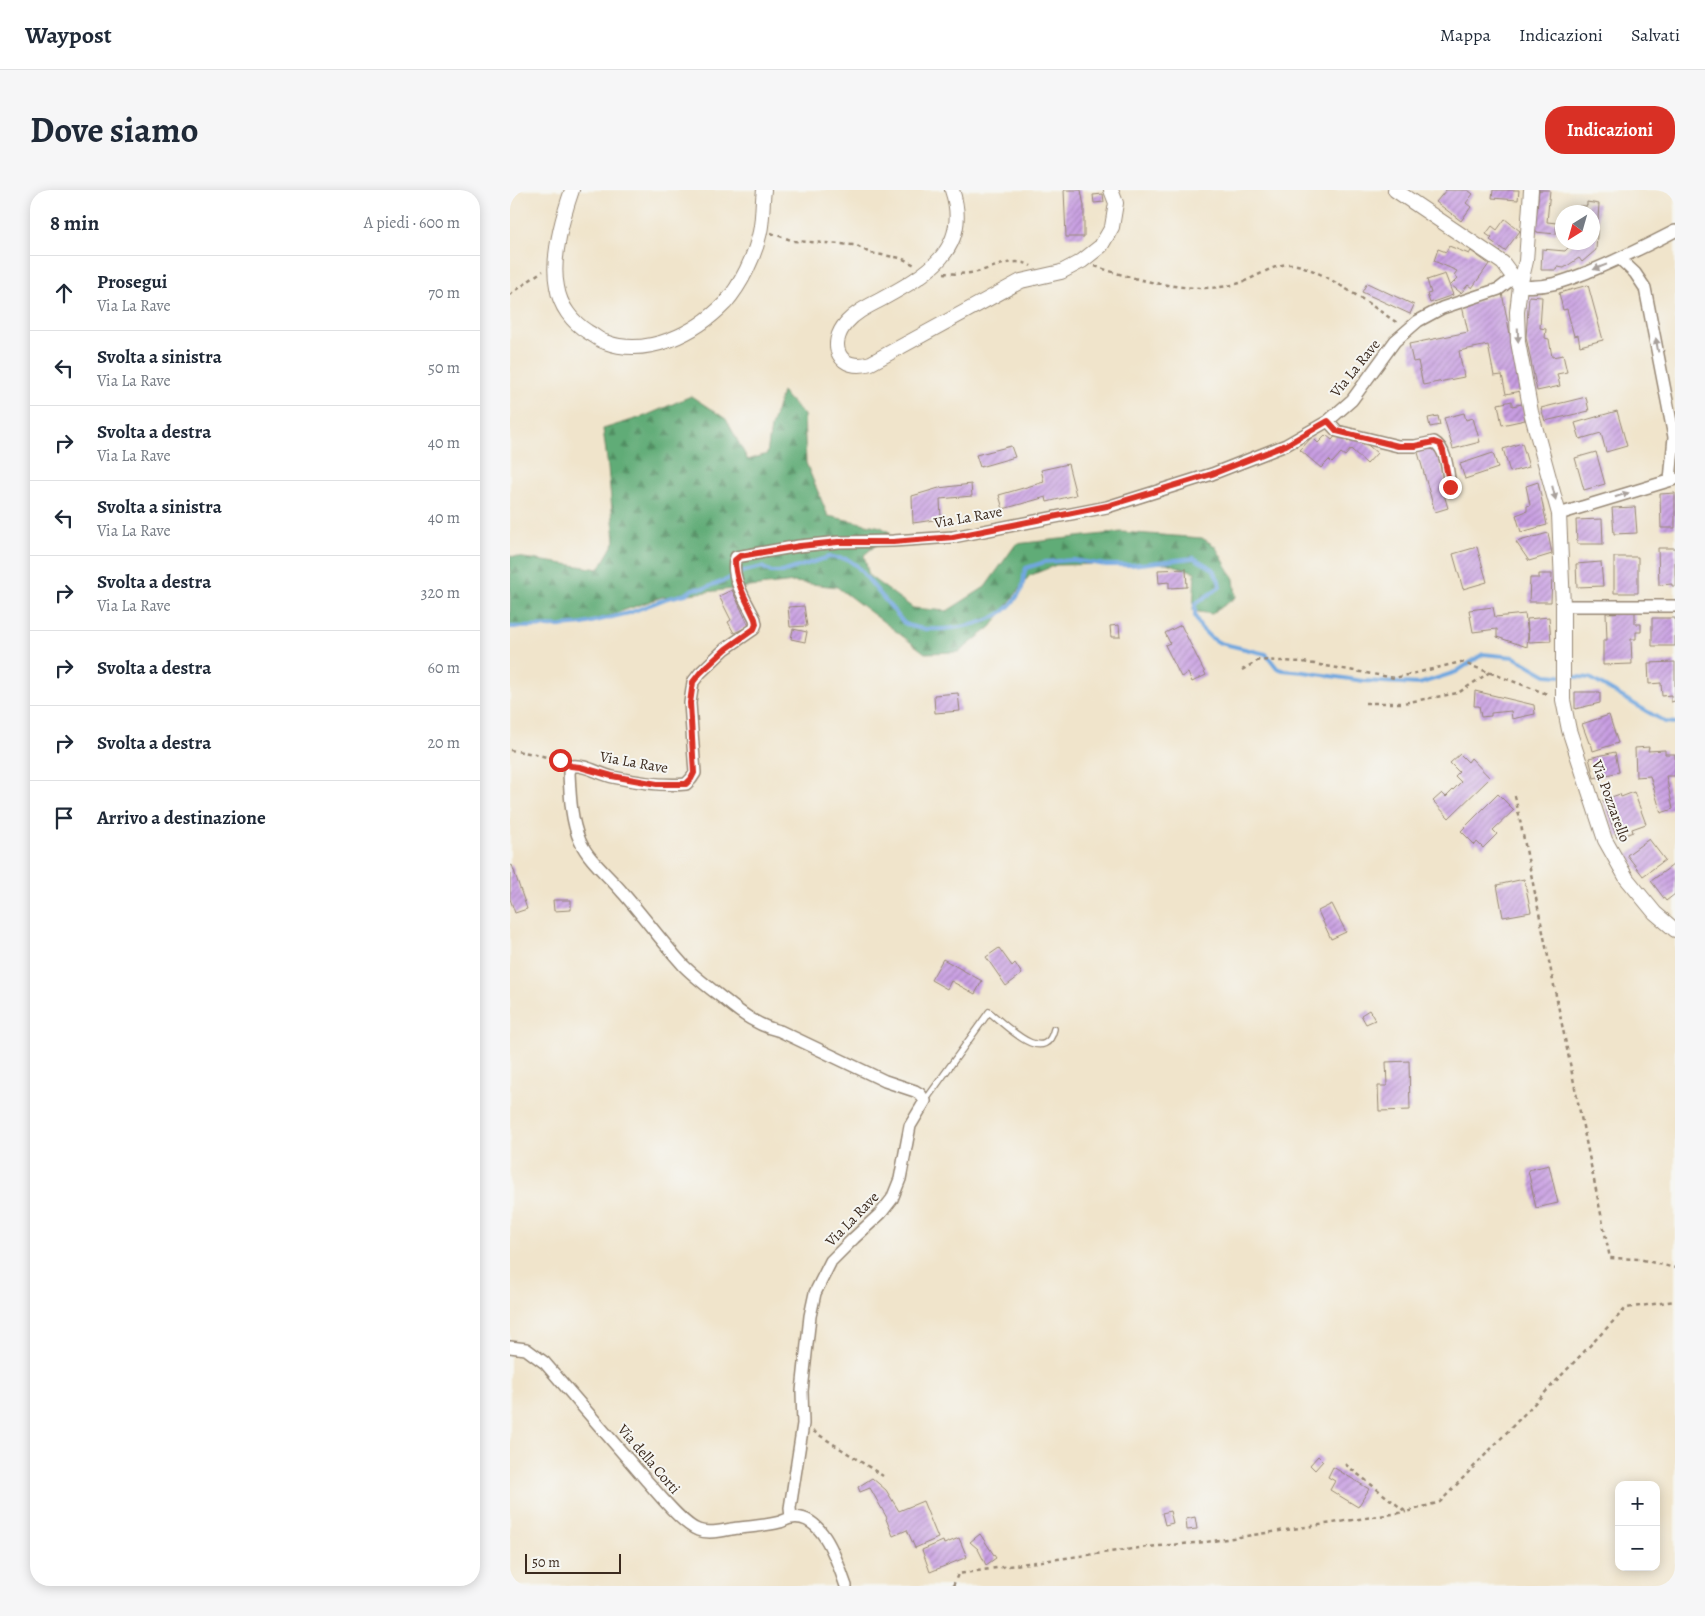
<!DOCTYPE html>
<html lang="it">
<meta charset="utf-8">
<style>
body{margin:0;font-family:Alegreya,serif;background:#f6f6f7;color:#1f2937}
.controls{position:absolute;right:15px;bottom:15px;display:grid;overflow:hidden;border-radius:10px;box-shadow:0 2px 12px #0003}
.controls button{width:45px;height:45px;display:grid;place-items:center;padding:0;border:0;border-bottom:1px solid #e0e1e3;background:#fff;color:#1f2937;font:25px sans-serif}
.compass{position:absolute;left:1045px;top:15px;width:45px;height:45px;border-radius:50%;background:#fff;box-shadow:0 2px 12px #0003;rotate:217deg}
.scale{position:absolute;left:15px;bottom:12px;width:96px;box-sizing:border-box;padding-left:5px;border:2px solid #3b2a1e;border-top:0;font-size:14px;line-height:18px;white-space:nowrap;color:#3b2a1e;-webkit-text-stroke:4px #f6f6f2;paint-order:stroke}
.stop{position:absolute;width:15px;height:15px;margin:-11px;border:4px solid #d93025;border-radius:50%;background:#fff}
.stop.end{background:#d93025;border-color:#fff;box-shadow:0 1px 5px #0008}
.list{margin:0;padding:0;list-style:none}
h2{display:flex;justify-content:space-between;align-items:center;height:65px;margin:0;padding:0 20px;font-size:21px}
h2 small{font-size:16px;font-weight:400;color:#747a83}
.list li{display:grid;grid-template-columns:32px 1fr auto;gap:15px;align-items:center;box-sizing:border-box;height:75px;padding:0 20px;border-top:1px solid #e0e1e3}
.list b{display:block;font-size:19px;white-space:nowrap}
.list p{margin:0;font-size:16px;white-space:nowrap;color:#747a83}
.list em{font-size:16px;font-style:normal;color:#747a83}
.icon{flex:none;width:28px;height:28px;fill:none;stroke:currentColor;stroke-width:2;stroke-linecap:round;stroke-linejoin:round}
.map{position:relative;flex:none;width:1165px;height:1396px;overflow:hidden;border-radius:20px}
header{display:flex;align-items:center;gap:30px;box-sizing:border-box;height:70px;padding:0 25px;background:#fff;border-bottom:1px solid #e0e1e3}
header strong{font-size:24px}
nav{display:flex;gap:28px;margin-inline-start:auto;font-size:18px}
.intro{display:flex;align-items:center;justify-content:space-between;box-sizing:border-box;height:120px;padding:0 30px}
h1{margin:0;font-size:35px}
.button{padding:12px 22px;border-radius:20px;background:#d93025;color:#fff;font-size:18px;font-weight:700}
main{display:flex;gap:30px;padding:0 30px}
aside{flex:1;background:#fff;border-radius:20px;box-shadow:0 2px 12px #0003}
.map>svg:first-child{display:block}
.forest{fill:url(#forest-firs);stroke:#4e6b4a}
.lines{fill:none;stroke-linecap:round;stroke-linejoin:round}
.stream{stroke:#71a7df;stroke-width:4}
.building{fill:url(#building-hatch)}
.service-casing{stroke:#968774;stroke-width:8}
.minor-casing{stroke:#968774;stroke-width:14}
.tertiary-casing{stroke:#968774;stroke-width:16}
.path{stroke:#968774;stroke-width:2.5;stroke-dasharray:4 4;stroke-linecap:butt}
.service{stroke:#fff;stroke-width:5.5}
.minor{stroke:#fff;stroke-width:11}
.tertiary{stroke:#fff;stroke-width:14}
.oneway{fill:#a79f9a}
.route{stroke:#d93025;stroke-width:6}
.labels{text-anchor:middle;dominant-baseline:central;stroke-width:4;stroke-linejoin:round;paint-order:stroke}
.street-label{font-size:15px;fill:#3b2a1e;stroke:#f6f6f2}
</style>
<header>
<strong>Waypost</strong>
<nav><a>Mappa</a><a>Indicazioni</a><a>Salvati</a></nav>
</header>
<div class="intro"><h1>Dove siamo</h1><a class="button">Indicazioni</a></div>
<main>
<aside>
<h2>8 min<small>A piedi · 600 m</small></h2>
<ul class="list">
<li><svg class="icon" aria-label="ahead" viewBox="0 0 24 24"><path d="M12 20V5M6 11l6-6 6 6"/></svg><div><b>Prosegui</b><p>Via La Rave</p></div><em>70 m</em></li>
<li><svg class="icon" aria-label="left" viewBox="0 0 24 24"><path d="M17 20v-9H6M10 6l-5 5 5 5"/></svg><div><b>Svolta a sinistra</b><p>Via La Rave</p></div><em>50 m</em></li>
<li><svg class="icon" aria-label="right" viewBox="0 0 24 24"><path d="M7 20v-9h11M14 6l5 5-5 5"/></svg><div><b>Svolta a destra</b><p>Via La Rave</p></div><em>40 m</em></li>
<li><svg class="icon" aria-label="left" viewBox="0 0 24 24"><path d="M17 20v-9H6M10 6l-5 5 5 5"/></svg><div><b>Svolta a sinistra</b><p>Via La Rave</p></div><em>40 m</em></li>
<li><svg class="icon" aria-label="right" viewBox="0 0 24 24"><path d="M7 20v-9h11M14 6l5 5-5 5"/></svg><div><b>Svolta a destra</b><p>Via La Rave</p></div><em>320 m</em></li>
<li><svg class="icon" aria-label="right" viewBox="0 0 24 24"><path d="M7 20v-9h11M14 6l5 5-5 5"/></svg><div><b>Svolta a destra</b></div><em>60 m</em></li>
<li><svg class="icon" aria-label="right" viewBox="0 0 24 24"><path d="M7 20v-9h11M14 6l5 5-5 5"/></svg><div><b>Svolta a destra</b></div><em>20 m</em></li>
<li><svg class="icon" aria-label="arrive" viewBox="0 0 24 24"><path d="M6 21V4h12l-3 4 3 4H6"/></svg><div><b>Arrivo a destinazione</b></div></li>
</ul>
</aside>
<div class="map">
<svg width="1165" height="1396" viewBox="0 0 1165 1396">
<defs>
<pattern id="forest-firs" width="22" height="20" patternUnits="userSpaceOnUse" patternTransform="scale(1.25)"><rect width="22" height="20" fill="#60ac77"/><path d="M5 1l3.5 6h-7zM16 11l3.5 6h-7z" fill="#508c61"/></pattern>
<pattern id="building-hatch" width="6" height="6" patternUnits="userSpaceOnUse" patternTransform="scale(1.25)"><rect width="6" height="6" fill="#c89ee2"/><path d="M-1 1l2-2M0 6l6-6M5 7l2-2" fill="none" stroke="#a481b7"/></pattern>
</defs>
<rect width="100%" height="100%" fill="#f6f6f2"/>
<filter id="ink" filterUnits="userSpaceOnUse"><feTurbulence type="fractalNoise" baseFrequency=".02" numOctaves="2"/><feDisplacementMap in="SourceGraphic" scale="10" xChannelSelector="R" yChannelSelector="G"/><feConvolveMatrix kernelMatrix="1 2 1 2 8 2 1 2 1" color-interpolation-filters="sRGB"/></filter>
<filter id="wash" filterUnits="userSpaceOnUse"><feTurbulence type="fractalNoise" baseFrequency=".0096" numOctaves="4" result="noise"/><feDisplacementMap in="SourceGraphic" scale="20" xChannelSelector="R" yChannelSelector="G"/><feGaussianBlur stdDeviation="1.12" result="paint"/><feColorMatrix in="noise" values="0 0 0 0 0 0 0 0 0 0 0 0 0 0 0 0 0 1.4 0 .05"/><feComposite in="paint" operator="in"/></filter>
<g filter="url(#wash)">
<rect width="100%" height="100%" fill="#f0e4cb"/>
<path class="forest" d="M272,202L294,225L296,273L318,326L371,337L381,343L354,365L359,386L403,418L437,421L475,397L506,354L611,342L692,348L705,356L724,389L726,407L702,424L683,421L685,382L656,373L546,375L519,386L481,437L449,462L415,463L327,397L284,392L152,407L75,434L0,437V366L89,379L105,351L98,278L93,239L135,226L181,206L216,229L238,270L257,264L261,237Z"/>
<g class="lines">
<path class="stream" d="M0,437L52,436L73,434L119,423L158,408L176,404L183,399L195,398L216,390L234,381L252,377L261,382H272L319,367L337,369L347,376L394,433C417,446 472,437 494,421C499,417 505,410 509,404C515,397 512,387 516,378L535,372L563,370L596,375H621L684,368L703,379L709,391L710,397L685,414V426L691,438L700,447L710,453L756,464L767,478L772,480L794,482L853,491L909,494L946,482L973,464L1004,467L1036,485L1050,486
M1057,486L1080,488L1155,532L1165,533"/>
</g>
<g id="blocks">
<path class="building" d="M554,0H571L574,16V47H556Z
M936,0H958L963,4L956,13L961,17L951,31L926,12Z
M983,0H1009L1008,10L982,8Z
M1029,0H1040L1037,32L1047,33L1046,44L1025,42Z
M593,4L594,12L584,13L583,5Z
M1077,12L1089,14L1086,60L1072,72L1069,68L1054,78L1047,77L1046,80H1031L1032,59L1055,61L1064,52H1082V22H1068L1069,16H1077Z
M995,29L1010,41L995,61L980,50L982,48L976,44L982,36L987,40Z
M939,56L959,64L961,61L979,74L962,98L958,95L951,103L941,95L948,88L944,85L947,81L924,71L928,59L936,62Z
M935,84L943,105L920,113L917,104L921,103L917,90Z
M857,93L904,115L900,124L852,102Z
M1078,95L1093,150L1070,156L1068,145L1064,146L1057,119L1053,120L1049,103Z
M992,103L1011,201L996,204L992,185L984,186L978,155L949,161L954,187L913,195L908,171L903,172L899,154L958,142L952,116Z
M1019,106L1032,107L1030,138L1036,139L1035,148L1039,149L1042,167L1053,165L1057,182L1047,184L1050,196L1027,201L1016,147Z
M1076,207L1079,221L1035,231L1031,218Z
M1002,211V216L1012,214L1015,230L992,235L988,214Z
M1107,221L1117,256L1096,262L1091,243L1070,249L1065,233Z
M954,223L956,230L963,228L970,252L943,259L934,228Z
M928,226L930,235L920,237L918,228Z
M828,243L838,252L842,247L852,250L867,263L857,274L841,259L835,266L831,263L822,273L819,270L811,278L790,260L802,247L808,253L816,245L822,250Z
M1012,253L1019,277L1000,282L993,259Z
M925,254L937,296L932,298L938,318L925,322L907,259Z
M501,256L505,267L470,277L466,265Z
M1086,262L1095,294L1074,300L1065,268Z
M983,263L988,278L955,289L950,274Z
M558,274L566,305L537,312L536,307L493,319L489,305L534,292L531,280Z
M1028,292L1037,335L1011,342L1006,325L1017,321V316L1020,315L1016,296Z
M461,294L462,306L430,309L431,329L403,333L402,306L429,298Z
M1165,303V338H1151L1150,304Z
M1125,317L1127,343L1104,344L1102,318Z
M1092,329L1093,354H1067L1066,330Z
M1038,343L1042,364L1019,371L1006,352Z
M967,357L977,392L953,399L943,364Z
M1148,358H1165V396H1162V394L1149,395Z
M1104,367H1128V403H1104Z
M1091,372L1093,396L1067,397L1066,374Z
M676,379L677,397L659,398V392L649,393L648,380Z
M1029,384H1042L1041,412H1019L1020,388H1029Z
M222,400L239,436L224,443L218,432L221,430L209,406Z
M294,416L297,436L280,437L278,417Z
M983,417L985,427L1015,424L1018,444L1017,457L987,447V439L963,442L959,420Z
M1125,422V434H1131V442H1126V449H1121L1122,474L1093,475V450H1097L1096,423Z
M1039,427L1041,451L1019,452L1017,429Z
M1142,428H1165V456H1142Z
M609,435L610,447H601L600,436Z
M671,435L696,485L682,492L678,483L671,487L655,455L660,453L655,443Z
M283,439L297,442L295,452L281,449Z
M1165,472V511L1161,512V505L1152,506L1151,493L1139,494L1138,473Z
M965,501L1024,515L1025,524L1002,529L1001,521L981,523V526L971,527L969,516H964Z
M1065,502H1090V513L1065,519Z
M448,503L450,521L425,523L424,505Z
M1099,525L1108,553L1083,561L1081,553H1079L1072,534Z
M1139,557L1138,561L1155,560V564H1165V586H1156L1163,619L1151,623L1140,586L1126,587L1125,558Z
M1105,562L1109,582L1084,588L1079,568Z
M950,564L958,572L961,568L980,588L939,628L923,611L932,603L936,607L951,592L945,586L949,582L940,573Z
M1124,602L1136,634L1122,639L1123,642L1107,648L1093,610L1110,604L1111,607Z
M988,604L1004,620L983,640L987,644L973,658L967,652L965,655L951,641Z
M1139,649L1155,670L1133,686L1117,665Z
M2,675L17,719L5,723L0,709V676Z
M1163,675L1165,678V704L1156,711L1141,691Z
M1014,689L1021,722L993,727L987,695Z
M43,710H61V720L44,721Z
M822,714L836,742L821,749L808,721Z
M489,758L502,776L505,773L512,784L496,796L476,767Z
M433,769L472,791L465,804L441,791L437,799L421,790Z
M859,820L865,830L856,834L851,825Z
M899,871L900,920L869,921L868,896H877L876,872Z
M1039,975L1048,1013L1026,1018L1018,980Z
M808,1266L813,1271L805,1280L800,1275Z
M823,1277L859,1299L848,1317L820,1300L825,1291L818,1287Z
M362,1288L376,1300L389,1321L413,1311L428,1348L405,1358L397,1340L383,1346L376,1329L377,1328L360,1298L350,1302L348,1297Z
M660,1321L663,1333L655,1335L652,1323Z
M685,1327L687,1339L677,1340L676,1329Z
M470,1344L486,1368L476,1375L468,1359L460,1352Z
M449,1348L457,1367L420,1382L412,1360L433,1351L434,1354Z"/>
</g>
</g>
<g filter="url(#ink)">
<use href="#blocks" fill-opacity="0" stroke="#968774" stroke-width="1"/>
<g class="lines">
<g class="service-casing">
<path id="service" d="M415,911L479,822C494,833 535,878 544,839"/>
</g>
<g class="minor-casing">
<path id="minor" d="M1110,69L1125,83L1135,98L1164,247L1160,290
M1010,96C1035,99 1055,91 1078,82C1108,70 1136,56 1165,41
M818,231L827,241L888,256H905L924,252C937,259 938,283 940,297
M1049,324L1165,289
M1053,416H1165
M0,1157L16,1159L35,1173C69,1212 102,1251 136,1290C148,1303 172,1334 188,1340C198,1344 211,1341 221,1339C237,1337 254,1336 270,1332C273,1331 277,1329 281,1328C313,1322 328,1374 336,1396
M281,1328L280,1318L293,1234L292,1201L300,1126L305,1103L321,1071L344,1048L371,1023L382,1009L390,989L400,936L415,911L410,904L405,901L375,891L270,841C248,836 232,824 215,810C201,799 186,788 174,776C153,753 134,727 113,703C99,686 79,671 70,651C61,631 60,605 59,583L61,576C75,574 89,584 103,587C126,592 153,596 176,594L181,589L185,583L180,513L183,492L190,483L215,459L244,439L246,434L245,429C237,412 219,387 226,367L289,356L329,352L383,351L443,347L597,317L702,284L776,255L818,231L842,210L885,151L908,131L932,118L989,99L1003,88"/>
</g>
<g class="tertiary-casing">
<path id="tertiary" d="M62,0C53,26 41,69 47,97C50,116 62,132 78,142C84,145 89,150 95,152C137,168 186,143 215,113C231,95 245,66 250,42C253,28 252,14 254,0
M442,0C462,59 416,85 372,109C359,116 347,121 337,132C316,155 330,183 361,173L511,91L551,82L572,71L591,56L602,37L606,13L601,0
M885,0L993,73L1010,96
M1021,0L1016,71L1010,96L1007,122L1008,152L1021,222L1049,324L1053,416V510L1059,540L1095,650L1117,689L1145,723L1165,740"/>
</g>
<path class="path" d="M261,43L284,51L345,55L360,63L391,68L405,75
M585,76C627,91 687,106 730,93C745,88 764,74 780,74C805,74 866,119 889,134
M434,83C444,84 456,84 467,82C483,78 506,66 521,76
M0,105L28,84L33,81
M732,480L749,470L793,472L885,488L951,472L1040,505
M855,513H893L948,503L980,482
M0,560L25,564L51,571
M1005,606L1100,1068L1129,1069L1165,1078
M303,1241L373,1286
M835,1274L896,1322L930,1312L1116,1118L1165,1111
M443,1396L448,1384L518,1373L637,1357L696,1352L896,1322"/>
<use href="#service" class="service"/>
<use href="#minor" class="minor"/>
<use href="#tertiary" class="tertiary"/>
</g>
<defs><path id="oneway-solid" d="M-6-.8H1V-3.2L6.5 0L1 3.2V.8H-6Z" transform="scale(1.25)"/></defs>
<g class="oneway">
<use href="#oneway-solid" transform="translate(1090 77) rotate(159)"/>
<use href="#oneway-solid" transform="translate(1008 145) rotate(88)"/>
<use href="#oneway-solid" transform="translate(1147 155) rotate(-100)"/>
<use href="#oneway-solid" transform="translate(1044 303) rotate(76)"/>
<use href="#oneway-solid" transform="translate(1112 305) rotate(-17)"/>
</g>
</g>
<g class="lines" filter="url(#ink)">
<path class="route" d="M50,570L61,576L70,577L102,586L147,594H176L181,589L184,583L180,513L183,492L190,483L216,459L244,439L246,434L245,429C236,409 225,392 225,370L230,366L290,356L328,352H383L443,347L597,316L702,284L776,255L818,231L827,241L888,256H905L924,252L930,254L933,261L940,297"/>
</g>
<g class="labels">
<g class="street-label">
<text transform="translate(845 178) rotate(-51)">Via La Rave</text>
<text transform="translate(458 327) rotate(-10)">Via La Rave</text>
<text transform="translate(124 572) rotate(10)">Via La Rave</text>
<text transform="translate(1101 611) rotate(70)">Via Pozzarello</text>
<text transform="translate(342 1029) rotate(-46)">Via La Rave</text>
<text transform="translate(139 1269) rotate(49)">Via della Corti</text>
</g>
</g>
</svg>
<div class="controls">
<button>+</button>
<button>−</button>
</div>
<svg class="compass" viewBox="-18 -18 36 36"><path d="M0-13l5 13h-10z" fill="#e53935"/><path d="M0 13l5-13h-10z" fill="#747a83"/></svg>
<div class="scale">50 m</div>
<div class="stop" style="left:50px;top:570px"></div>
<div class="stop end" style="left:940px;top:297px"></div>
</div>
</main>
